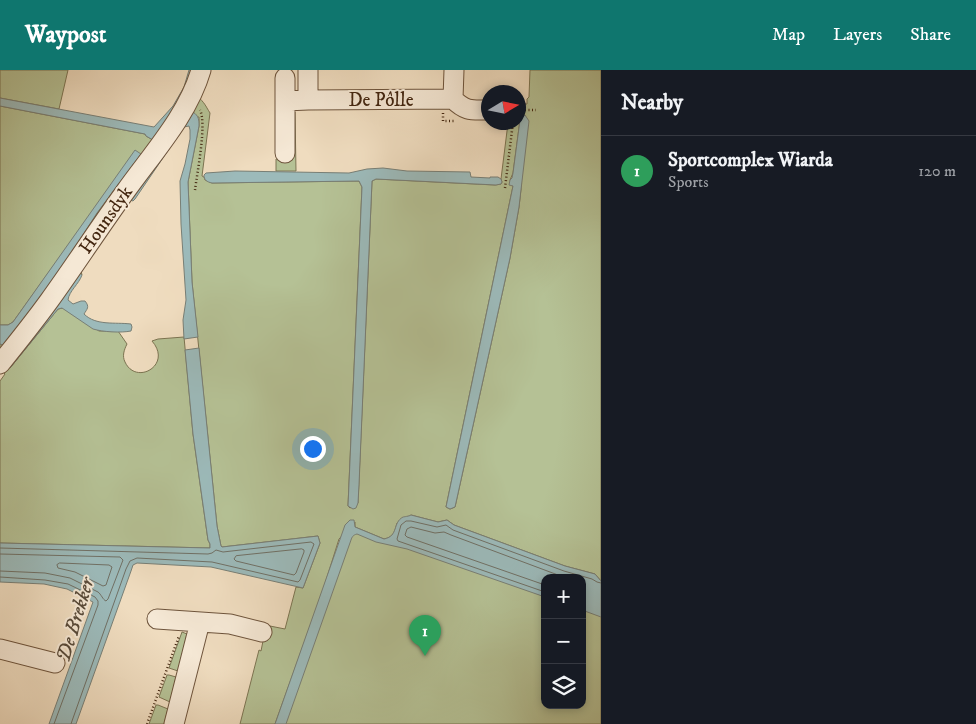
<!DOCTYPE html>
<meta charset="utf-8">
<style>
body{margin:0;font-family:"IM FELL DW Pica",serif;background:#20242c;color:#f1f3f6}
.controls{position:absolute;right:15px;bottom:15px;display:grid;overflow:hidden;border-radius:10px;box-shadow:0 2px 8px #0003}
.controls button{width:45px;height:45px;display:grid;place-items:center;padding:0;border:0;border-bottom:1px solid #363941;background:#171b24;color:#f1f3f6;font:25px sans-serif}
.compass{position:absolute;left:481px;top:15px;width:45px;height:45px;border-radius:50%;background:#171b24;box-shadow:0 2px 8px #0003;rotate:80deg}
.you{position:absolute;left:312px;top:378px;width:18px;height:18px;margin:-12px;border:4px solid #fff;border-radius:50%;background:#1a73e8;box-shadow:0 0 0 8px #1a73e833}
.badge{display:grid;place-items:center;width:32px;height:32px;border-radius:50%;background:#0f766e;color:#fff;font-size:16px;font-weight:700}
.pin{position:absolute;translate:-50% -41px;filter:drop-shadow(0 1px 2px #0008)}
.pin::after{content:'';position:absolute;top:26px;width:18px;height:15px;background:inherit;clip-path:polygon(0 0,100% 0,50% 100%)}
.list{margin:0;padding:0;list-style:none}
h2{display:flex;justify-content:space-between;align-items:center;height:65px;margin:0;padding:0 20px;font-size:21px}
h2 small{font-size:16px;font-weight:400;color:#9ea1a6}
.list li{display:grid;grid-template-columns:32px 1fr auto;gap:15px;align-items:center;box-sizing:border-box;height:70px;padding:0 20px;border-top:1px solid #363941}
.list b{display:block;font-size:19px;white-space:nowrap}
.list p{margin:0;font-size:16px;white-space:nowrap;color:#9ea1a6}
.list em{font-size:16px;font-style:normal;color:#9ea1a6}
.icon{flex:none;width:28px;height:28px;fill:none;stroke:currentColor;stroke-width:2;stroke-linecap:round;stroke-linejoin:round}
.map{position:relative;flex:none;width:601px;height:654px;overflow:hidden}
header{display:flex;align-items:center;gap:30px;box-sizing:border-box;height:70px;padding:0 25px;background:#0f766e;color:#fff}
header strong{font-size:24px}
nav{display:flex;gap:28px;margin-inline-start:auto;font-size:18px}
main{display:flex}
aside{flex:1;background:#171b24}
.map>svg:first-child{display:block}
.green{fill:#b5c195;stroke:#7c7452;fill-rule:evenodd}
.water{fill:#9cbaba;stroke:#787f76}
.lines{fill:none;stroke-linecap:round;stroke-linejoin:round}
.shore{stroke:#707065;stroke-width:1}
.minor-casing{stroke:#6e543c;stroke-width:21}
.path{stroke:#432610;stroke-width:2.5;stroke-dasharray:1 2.5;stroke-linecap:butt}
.minor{stroke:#f5e8d5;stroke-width:19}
.labels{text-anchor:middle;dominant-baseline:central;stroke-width:4;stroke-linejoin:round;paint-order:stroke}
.street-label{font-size:19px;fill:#432610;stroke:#f5e8d5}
.water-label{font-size:20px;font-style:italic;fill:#594b3a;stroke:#f5e8d5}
</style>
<header>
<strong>Waypost</strong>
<nav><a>Map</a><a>Layers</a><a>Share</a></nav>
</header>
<main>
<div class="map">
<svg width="601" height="654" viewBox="0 0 601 654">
<rect width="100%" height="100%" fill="#efdcbf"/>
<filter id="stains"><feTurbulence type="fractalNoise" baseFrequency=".004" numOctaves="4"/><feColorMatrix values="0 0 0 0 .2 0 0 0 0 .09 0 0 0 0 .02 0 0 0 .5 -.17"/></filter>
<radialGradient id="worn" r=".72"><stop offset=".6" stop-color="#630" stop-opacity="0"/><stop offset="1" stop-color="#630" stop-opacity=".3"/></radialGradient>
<path class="green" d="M0,0H68L59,39L0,28Z
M530,0H601V511L595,504L565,496L454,455L447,450L438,452L411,445L397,453C395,461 394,467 384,469L355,457V452L339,469L322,523L275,654H240L259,580L261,581L263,571H266L270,556L285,559L296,517L303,518L320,473L318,466L222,477L221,476L217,456L192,212L188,112L199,56V47H182L197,26C205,33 205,35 210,43L202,106L204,107L205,110L212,113L359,111L362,117L348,436L350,438L358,433L372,111L376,109L495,115L501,114L502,112L501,109L508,53L518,52L519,34H527V29L529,27ZM520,50L521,119L519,137L510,188L455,437L450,439L446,437L513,116L510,110L513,103Z
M196,8L0,290V274L5,276L43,227L136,81L13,252L8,255H0V36L145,64L146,66L153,70Z
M290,42H295L296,101H276V89H290Z
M81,201L82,205L79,202L10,298L58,239L63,238L99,261H118L127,274C124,280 122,286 125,292C136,316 173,295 152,271L158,269L184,267L193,364L208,470L210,474V478L0,473V311L5,304L2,301Z
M351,459L545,520V635H582V531L601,537V654H281Z
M182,562L187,564L178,601L169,598Z
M167,605H169L176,607L170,632L159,627Z
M156,635H158L168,639L164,654H149Z"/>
<path class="water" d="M189,0H196L189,18L153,70L146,66L145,64L0,36V28L154,57L173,36L184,17Z
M193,42C199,46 199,50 199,56L188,112L192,212L198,267L184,269L183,250L186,230L181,154L180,111L185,94L190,69V60L189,56L184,57L135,129L133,131L130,130L190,43Z
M525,45L529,51L519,137L510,188L455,437L450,439L446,437L513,116L509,115L510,110L512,108L513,103L520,50L522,46Z
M135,80L141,84L97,143L43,227L5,276L0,274V255H8L13,252Z
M383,98L407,101L470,102L471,107L490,108V107H498L501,109L502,112L501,114L496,115L376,109L372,111L359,415L358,433L356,438L353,439L348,436L362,117L359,111L212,113C207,112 204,110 204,105L206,103L235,101L349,103L367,99Z
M79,202L82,205C79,214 69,221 68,230L73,234L81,231H85C90,237 87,239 84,244C96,256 115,252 131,254L132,257L131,261C121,263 103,262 93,259L62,238L58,239L10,298L7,296Z
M199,278L217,456L221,476L222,477L318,466L320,473L303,518L211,497L137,493L133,495L131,501L76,654H49L93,532L67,519L44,514L0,512V473L210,478V474L208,470L193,364L185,280Z
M411,445L438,452L447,450L454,455L565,496L595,504L601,511V547L582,540V508H545V527L407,479L376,472L357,464C353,465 352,467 351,470L286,654H275L345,455L350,450H354L355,457L384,469C399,466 392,453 403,447C403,447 410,446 411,445Z"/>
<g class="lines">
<path class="shore" d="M0,478L208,484L212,483L216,480L223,482L311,472L314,474L300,510L298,512L212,492L137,488L130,491L126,499L72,651L71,654
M302,479L304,480V482L296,503L294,505L236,491L234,489L236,486Z
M0,484L120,487L123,490L108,529L106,531C103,530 101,524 98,522L70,508L45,503L0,501
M60,493L109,495L112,497L106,515L103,516L75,502L58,498L57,495Z
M0,507L45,510L68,514L95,527L98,531V535L54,654
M545,515L407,467L405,465L407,459L411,457L435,463L444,462L451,465L566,508
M545,522L398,471L397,469L401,455L406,451H411L437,457L446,455L453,460L564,501L592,509L597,512L601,513"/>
<g class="minor-casing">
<path id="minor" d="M308,0V30
M454,0L453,29C466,42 472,40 488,40
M285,8V83
M285,31L308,30L453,29
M0,294C17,273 33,253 49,231C75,195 99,158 125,122C152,84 188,45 201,0
M157,549L230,554L262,562
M0,579L55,593
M174,654L200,552"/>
</g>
<path class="path" d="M518,40H536
M443,43V51H455
M505,118L513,52
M195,120C197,103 207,54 200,40
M147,654L179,566"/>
<use href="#minor" class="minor"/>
</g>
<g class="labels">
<g class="street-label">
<text x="381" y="30">De Pôlle</text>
<text transform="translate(106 150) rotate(-55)">Hounsdyk</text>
</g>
<g class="water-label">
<text transform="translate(76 550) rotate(-73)">De Brekker</text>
</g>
</g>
<rect width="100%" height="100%" filter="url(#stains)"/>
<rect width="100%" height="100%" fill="url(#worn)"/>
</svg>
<div class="controls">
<button>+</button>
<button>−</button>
<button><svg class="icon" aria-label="layers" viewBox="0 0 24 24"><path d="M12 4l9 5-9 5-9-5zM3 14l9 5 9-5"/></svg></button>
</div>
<svg class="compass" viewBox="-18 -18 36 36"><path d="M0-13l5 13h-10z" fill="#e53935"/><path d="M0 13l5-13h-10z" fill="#9ea1a6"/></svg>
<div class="you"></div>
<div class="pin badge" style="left:425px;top:586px;background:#2e9e5b">1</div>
</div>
<aside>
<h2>Nearby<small></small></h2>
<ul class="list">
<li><span class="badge" style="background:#2e9e5b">1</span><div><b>Sportcomplex Wiarda</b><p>Sports</p></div><em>120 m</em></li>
</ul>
</aside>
</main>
